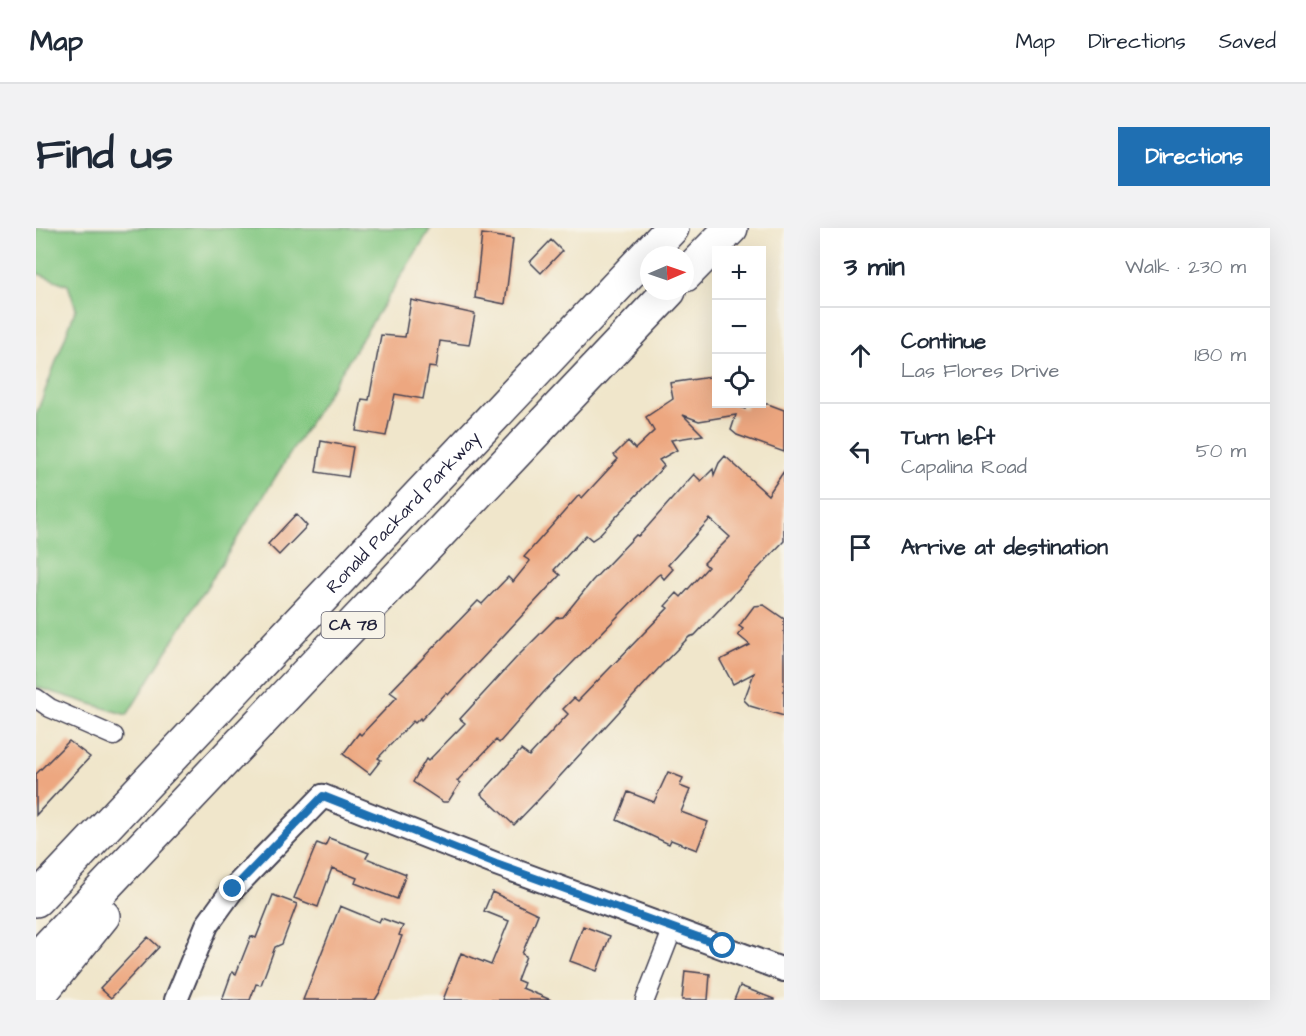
<!DOCTYPE html>
<meta charset="utf-8">
<style>
body{margin:0;font-family:"Architects Daughter",sans-serif;background:#f2f2f3;color:#1f2937}
.controls{position:absolute;right:18px;top:18px;display:grid;overflow:hidden;border-radius:0px;box-shadow:0 6px 24px #0002}
.controls button{width:54px;height:54px;display:grid;place-items:center;padding:0;border:0;border-bottom:2px solid #e0e1e3;background:#fff;color:#1f2937;font:30px sans-serif}
.compass{position:absolute;left:604px;top:18px;width:54px;height:54px;border-radius:50%;background:#fff;box-shadow:0 6px 24px #0002;rotate:88deg}
.stop{position:absolute;width:18px;height:18px;margin:-14px;border:4px solid #1f6fb2;border-radius:50%;background:#fff}
.stop.end{background:#1f6fb2;border-color:#fff;box-shadow:0 2px 6px #0008}
.list{margin:0;padding:0;list-style:none}
h2{display:flex;justify-content:space-between;align-items:center;height:78px;margin:0;padding:0 24px;font-size:26px}
h2 small{font-size:20px;font-weight:400;color:#747a83}
.list li{display:grid;grid-template-columns:39px 1fr auto;gap:18px;align-items:center;box-sizing:border-box;height:96px;padding:0 24px;border-top:2px solid #e0e1e3}
.list b{display:block;font-size:22px;white-space:nowrap}
.list p{margin:0;font-size:20px;white-space:nowrap;color:#747a83}
.list em{font-size:20px;font-style:normal;color:#747a83}
.icon{flex:none;width:33px;height:33px;fill:none;stroke:currentColor;stroke-width:2;stroke-linecap:round;stroke-linejoin:round}
.map{position:relative;flex:none;width:748px;height:772px;overflow:hidden;border-radius:0px}
header{display:flex;align-items:center;gap:36px;box-sizing:border-box;height:84px;padding:0 30px;background:#fff;border-bottom:2px solid #e0e1e3}
header strong{font-size:28px}
nav{display:flex;gap:33px;margin-inline-start:auto;font-size:21px}
.intro{display:flex;align-items:center;justify-content:space-between;box-sizing:border-box;height:144px;padding:0 36px}
h1{margin:0;font-size:42px}
.button{padding:15px 27px;border-radius:0px;background:#1f6fb2;color:#fff;font-size:21px;font-weight:700}
main{display:flex;gap:36px;padding:0 36px}
aside{flex:1;background:#fff;border-radius:0px;box-shadow:0 6px 24px #0002}
.map>svg:first-child{display:block}
.green{fill:#82c781;stroke:#52745e;stroke-width:1.5}
.building{fill:#eda780}
.lines{fill:none;stroke-linecap:round;stroke-linejoin:round}
.minor-casing{stroke:#413f51;stroke-width:21}
.tertiary-casing{stroke:#413f51;stroke-width:26}
.motorway-casing{stroke:#413f51;stroke-width:36}
.minor{stroke:#fff;stroke-width:18}
.tertiary{stroke:#fff;stroke-width:22}
.motorway{stroke:#fff;stroke-width:33}
.route{stroke:#1f6fb2;stroke-width:8}
.labels{text-anchor:middle;dominant-baseline:central;stroke-width:4.5;stroke-linejoin:round;paint-order:stroke}
.shield{fill:#f7f3e8;stroke:#62616f;stroke-width:1.5}
.shield-label{font-size:16px;font-weight:bold;fill:#22223b}
.street-label{font-size:18px;fill:#22223b;stroke:#f7f3e8}
</style>
<header>
<strong>Map</strong>
<nav><a>Map</a><a>Directions</a><a>Saved</a></nav>
</header>
<div class="intro"><h1>Find us</h1><a class="button">Directions</a></div>
<main>
<div class="map">
<svg width="748" height="772" viewBox="0 0 748 772">
<rect width="100%" height="100%" fill="#f7f3e8"/>
<filter id="ink" filterUnits="userSpaceOnUse"><feTurbulence type="fractalNoise" baseFrequency=".0167" numOctaves="2"/><feDisplacementMap in="SourceGraphic" scale="12" xChannelSelector="R" yChannelSelector="G"/><feConvolveMatrix kernelMatrix="1 2 1 2 8 2 1 2 1" color-interpolation-filters="sRGB"/></filter>
<filter id="wash" filterUnits="userSpaceOnUse"><feTurbulence type="fractalNoise" baseFrequency=".008" numOctaves="4" result="noise"/><feDisplacementMap in="SourceGraphic" scale="24" xChannelSelector="R" yChannelSelector="G"/><feGaussianBlur stdDeviation="1.35" result="paint"/><feColorMatrix in="noise" values="0 0 0 0 0 0 0 0 0 0 0 0 0 0 0 0 0 1.4 0 .05"/><feComposite in="paint" operator="in"/></filter>
<g filter="url(#wash)">
<rect width="100%" height="100%" fill="#f0e6cb"/>
<path class="green" d="M0,0H395L91,487L0,459V187L40,80L32,57L0,45Z"/>
<g id="blocks">
<path class="building" d="M446,6L477,11L469,76L439,70Z
M515,12L526,23L505,45L494,34Z
M375,72L439,86L433,117L404,113L400,140L393,139L387,171L359,166L350,208L320,203L326,171L333,172L345,107L369,109Z
M681,148V176H696L709,181L711,176H732L748,182V224L701,207L695,202L700,187L663,193L647,187L667,207L635,212L641,222L623,232L628,238L562,308L556,312L550,307L518,342L524,347L412,467L410,465L385,492L384,490L379,495L377,493L342,530L345,532L334,546L307,526L323,505L325,507L361,469L354,464L442,373L446,376L472,349L477,354L494,333L488,329L543,267L546,270L582,231L578,227L592,213L599,221L618,203L610,189L637,171L634,155Z
M285,213L317,219L312,249L280,244Z
M689,228L732,267L748,243V313L659,407L653,409L623,440L504,570L478,597L445,566L485,522L493,528L532,486L527,481L538,470L542,473L632,380L629,378L641,365L645,369L672,339L668,335L694,309L674,291L632,337L637,341L628,351L624,346L621,348L507,465L463,515L460,512L421,553L424,555L412,574H407L377,554L390,531L392,533L429,495L424,491L481,429L520,390L527,389L556,353L600,307L602,308L606,305L658,246L665,253L677,241L678,247L683,235Z
M260,286L271,298L243,327L232,316Z
M728,377L748,391V488L714,478L708,472L718,445L697,456L684,432L714,417L702,407L707,401L703,398L718,378Z
M33,513L54,529L0,587V546Z
M632,544L647,550L644,558L654,562L645,584L672,594L661,622L635,612L633,616L581,592L592,564L618,574Z
M293,610L333,625L330,630L370,646L361,671L319,655L321,650L296,640L282,679L258,670L281,615L289,618Z
M456,664L502,686L486,726L490,728L481,752L488,755L486,760L515,772H407L425,725L455,737L473,693L448,683Z
M237,667L261,676L246,716L239,719L225,757L220,756L214,772H186L196,744L200,746L215,708L220,710Z
M304,678L343,694L345,690L367,698L363,707L366,708L344,764L339,772H267Z
M547,698L574,708L561,743L534,733Z
M112,709L123,719L75,770L64,760Z
M649,743L674,746L672,772H646Z
M704,758L738,771V772H698Z"/>
</g>
</g>
<g filter="url(#ink)">
<use href="#blocks" fill-opacity="0" stroke="#413f51" stroke-width="1.5"/>
<g class="lines">
<g class="minor-casing">
<path id="minor" d="M0,470L14,480L78,508
M609,772L637,700"/>
</g>
<g class="tertiary-casing">
<path id="tertiary" d="M140,772L171,697L197,661L287,568L460,636L748,742"/>
</g>
<g class="motorway-casing">
<g id="motorway">
<path d="M649,47L695,0"/>
<path id="s1" d="M0,672L636,0"/>
<path d="M0,731L633,63"/>
<path d="M0,771L67,688"/>
</g>
</g>
<use href="#minor" class="minor"/>
<use href="#tertiary" class="tertiary"/>
<use href="#motorway" class="motorway"/>
</g>
</g>
<g class="lines" filter="url(#ink)">
<path class="route" d="M197,661L287,568L460,636L687,718"/>
</g>
<g class="labels">
<rect class="shield" x="285.5" y="384" width="63" height="26" rx="4.5"/>
<g class="shield-label">
<text x="317" y="397">CA 78</text>
</g>
<g class="street-label">
<text stroke="none"><textPath href="#s1" startOffset="534">Ronald Packard Parkway</textPath></text>
</g>
</g>
</svg>
<div class="controls">
<button>+</button>
<button>−</button>
<button><svg class="icon" aria-label="locate" viewBox="0 0 24 24"><circle cx="12" cy="12" r="6"/><path d="M12 2v4M12 18v4M2 12h4M18 12h4"/></svg></button>
</div>
<svg class="compass" viewBox="-18 -18 36 36"><path d="M0-13l5 13h-10z" fill="#e53935"/><path d="M0 13l5-13h-10z" fill="#747a83"/></svg>
<div class="stop" style="left:687px;top:718px"></div>
<div class="stop end" style="left:197px;top:661px"></div>
</div>
<aside>
<h2>3 min<small>Walk · 230 m</small></h2>
<ul class="list">
<li><svg class="icon" aria-label="ahead" viewBox="0 0 24 24"><path d="M12 20V5M6 11l6-6 6 6"/></svg><div><b>Continue</b><p>Las Flores Drive</p></div><em>180 m</em></li>
<li><svg class="icon" aria-label="left" viewBox="0 0 24 24"><path d="M17 20v-9H6M10 6l-5 5 5 5"/></svg><div><b>Turn left</b><p>Capalina Road</p></div><em>50 m</em></li>
<li><svg class="icon" aria-label="arrive" viewBox="0 0 24 24"><path d="M6 21V4h12l-3 4 3 4H6"/></svg><div><b>Arrive at destination</b></div></li>
</ul>
</aside>
</main>
